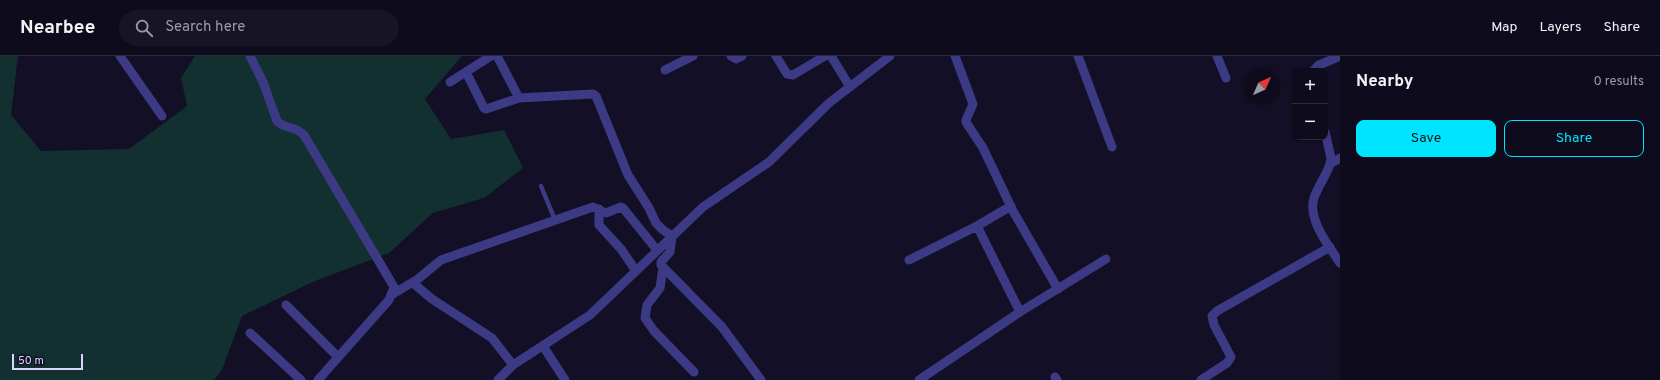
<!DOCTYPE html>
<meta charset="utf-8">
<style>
body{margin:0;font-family:Overpass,sans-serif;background:#171425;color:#f1f3f6}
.controls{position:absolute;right:12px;top:12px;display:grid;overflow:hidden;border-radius:8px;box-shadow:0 1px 3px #0004}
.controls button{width:36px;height:36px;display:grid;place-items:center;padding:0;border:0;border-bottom:1px solid #2e2b3b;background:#0e0b1c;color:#f1f3f6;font:20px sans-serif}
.compass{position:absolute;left:1244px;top:12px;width:36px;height:36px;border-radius:50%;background:#0e0b1c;box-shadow:0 1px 3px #0004;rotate:45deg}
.scale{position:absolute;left:12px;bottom:10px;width:71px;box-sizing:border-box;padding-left:4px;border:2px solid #d9d4ff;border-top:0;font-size:11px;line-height:14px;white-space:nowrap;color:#d9d4ff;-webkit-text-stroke:3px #130f26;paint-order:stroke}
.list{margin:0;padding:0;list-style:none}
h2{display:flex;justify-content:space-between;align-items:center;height:52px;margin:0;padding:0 16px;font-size:17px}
h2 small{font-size:13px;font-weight:400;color:#9b9ba3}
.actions{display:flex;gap:8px;padding:12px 16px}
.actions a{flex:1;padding:9px 0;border:1px solid #00e5ff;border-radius:8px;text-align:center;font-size:14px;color:#00e5ff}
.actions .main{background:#00e5ff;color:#111}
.icon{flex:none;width:22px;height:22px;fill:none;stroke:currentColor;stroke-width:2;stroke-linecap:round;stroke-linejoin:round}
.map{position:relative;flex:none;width:1340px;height:324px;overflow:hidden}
header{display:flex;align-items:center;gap:24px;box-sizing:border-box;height:56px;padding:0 20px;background:#0e0b1c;border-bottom:1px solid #2e2b3b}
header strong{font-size:19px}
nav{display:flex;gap:22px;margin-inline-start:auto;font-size:14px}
.search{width:280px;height:36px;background:#171425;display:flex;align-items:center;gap:10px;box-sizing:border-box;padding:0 14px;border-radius:22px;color:#9b9ba3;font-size:15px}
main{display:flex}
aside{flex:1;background:#0e0b1c}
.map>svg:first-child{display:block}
.green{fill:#12302f}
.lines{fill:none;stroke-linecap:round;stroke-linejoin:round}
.lane{stroke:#3d3a85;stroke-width:4.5}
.street{stroke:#3d3a85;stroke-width:9}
</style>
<header>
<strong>Nearbee</strong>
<div class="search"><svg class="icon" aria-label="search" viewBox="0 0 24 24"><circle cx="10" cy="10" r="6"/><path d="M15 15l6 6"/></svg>Search here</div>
<nav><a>Map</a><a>Layers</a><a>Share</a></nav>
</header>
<main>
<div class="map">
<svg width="1340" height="324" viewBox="0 0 1340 324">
<rect width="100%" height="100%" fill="#130f26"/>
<path class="green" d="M0,0H18L11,59L41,95L129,93L187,50L181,22L195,0H462L425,43L451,83L504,74L523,112L484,142L433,157L389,197L315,225L242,260L222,314L214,324H0Z"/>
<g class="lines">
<path class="lane" d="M541,130L555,164"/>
<path class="street" d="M120,0L162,60
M250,0L263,26L277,65C284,73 296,70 304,79L394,231L389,244L318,324
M497,0L519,42L593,38L596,40L628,119L649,152L656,167L663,174L672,180L670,196L661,206V209L722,271L761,324
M731,0L736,3L742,0
M776,0L787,18L793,19L825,0
M831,0L850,31
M955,0L973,48L966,64V66L983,92L1013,155L1058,233
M1078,0L1112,91
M1217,0L1226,22
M665,14L693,0
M1313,15L1319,9L1340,0
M466,16L484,52L486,53L519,42
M450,26L491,0
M1325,76L1331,102L1330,108C1326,120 1318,130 1314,142C1307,163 1329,190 1340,207
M1330,108L1340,102
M1011,150L977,170L1020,256
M599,153V169L621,193L636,215
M909,204L977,170
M663,211L660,232L647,249L645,262L654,275L694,316
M413,227L432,243L492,282L513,309
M393,238L418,223L441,204L593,151L606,157L621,151L623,152L657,194
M286,249L338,301
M250,277L301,324
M543,290L565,324
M1055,321L1057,324
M498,324L513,309L590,259L703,151L769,106L829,47L890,0
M919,324L1020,256L1106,203
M1201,324L1227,307L1231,301L1214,269L1212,260L1217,255L1330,191"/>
</g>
</svg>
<div class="controls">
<button>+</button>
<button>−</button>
</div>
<svg class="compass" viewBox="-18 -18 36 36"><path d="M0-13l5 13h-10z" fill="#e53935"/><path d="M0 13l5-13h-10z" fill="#9b9ba3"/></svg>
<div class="scale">50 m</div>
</div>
<aside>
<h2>Nearby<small>0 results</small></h2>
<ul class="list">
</ul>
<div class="actions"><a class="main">Save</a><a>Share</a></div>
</aside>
</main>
